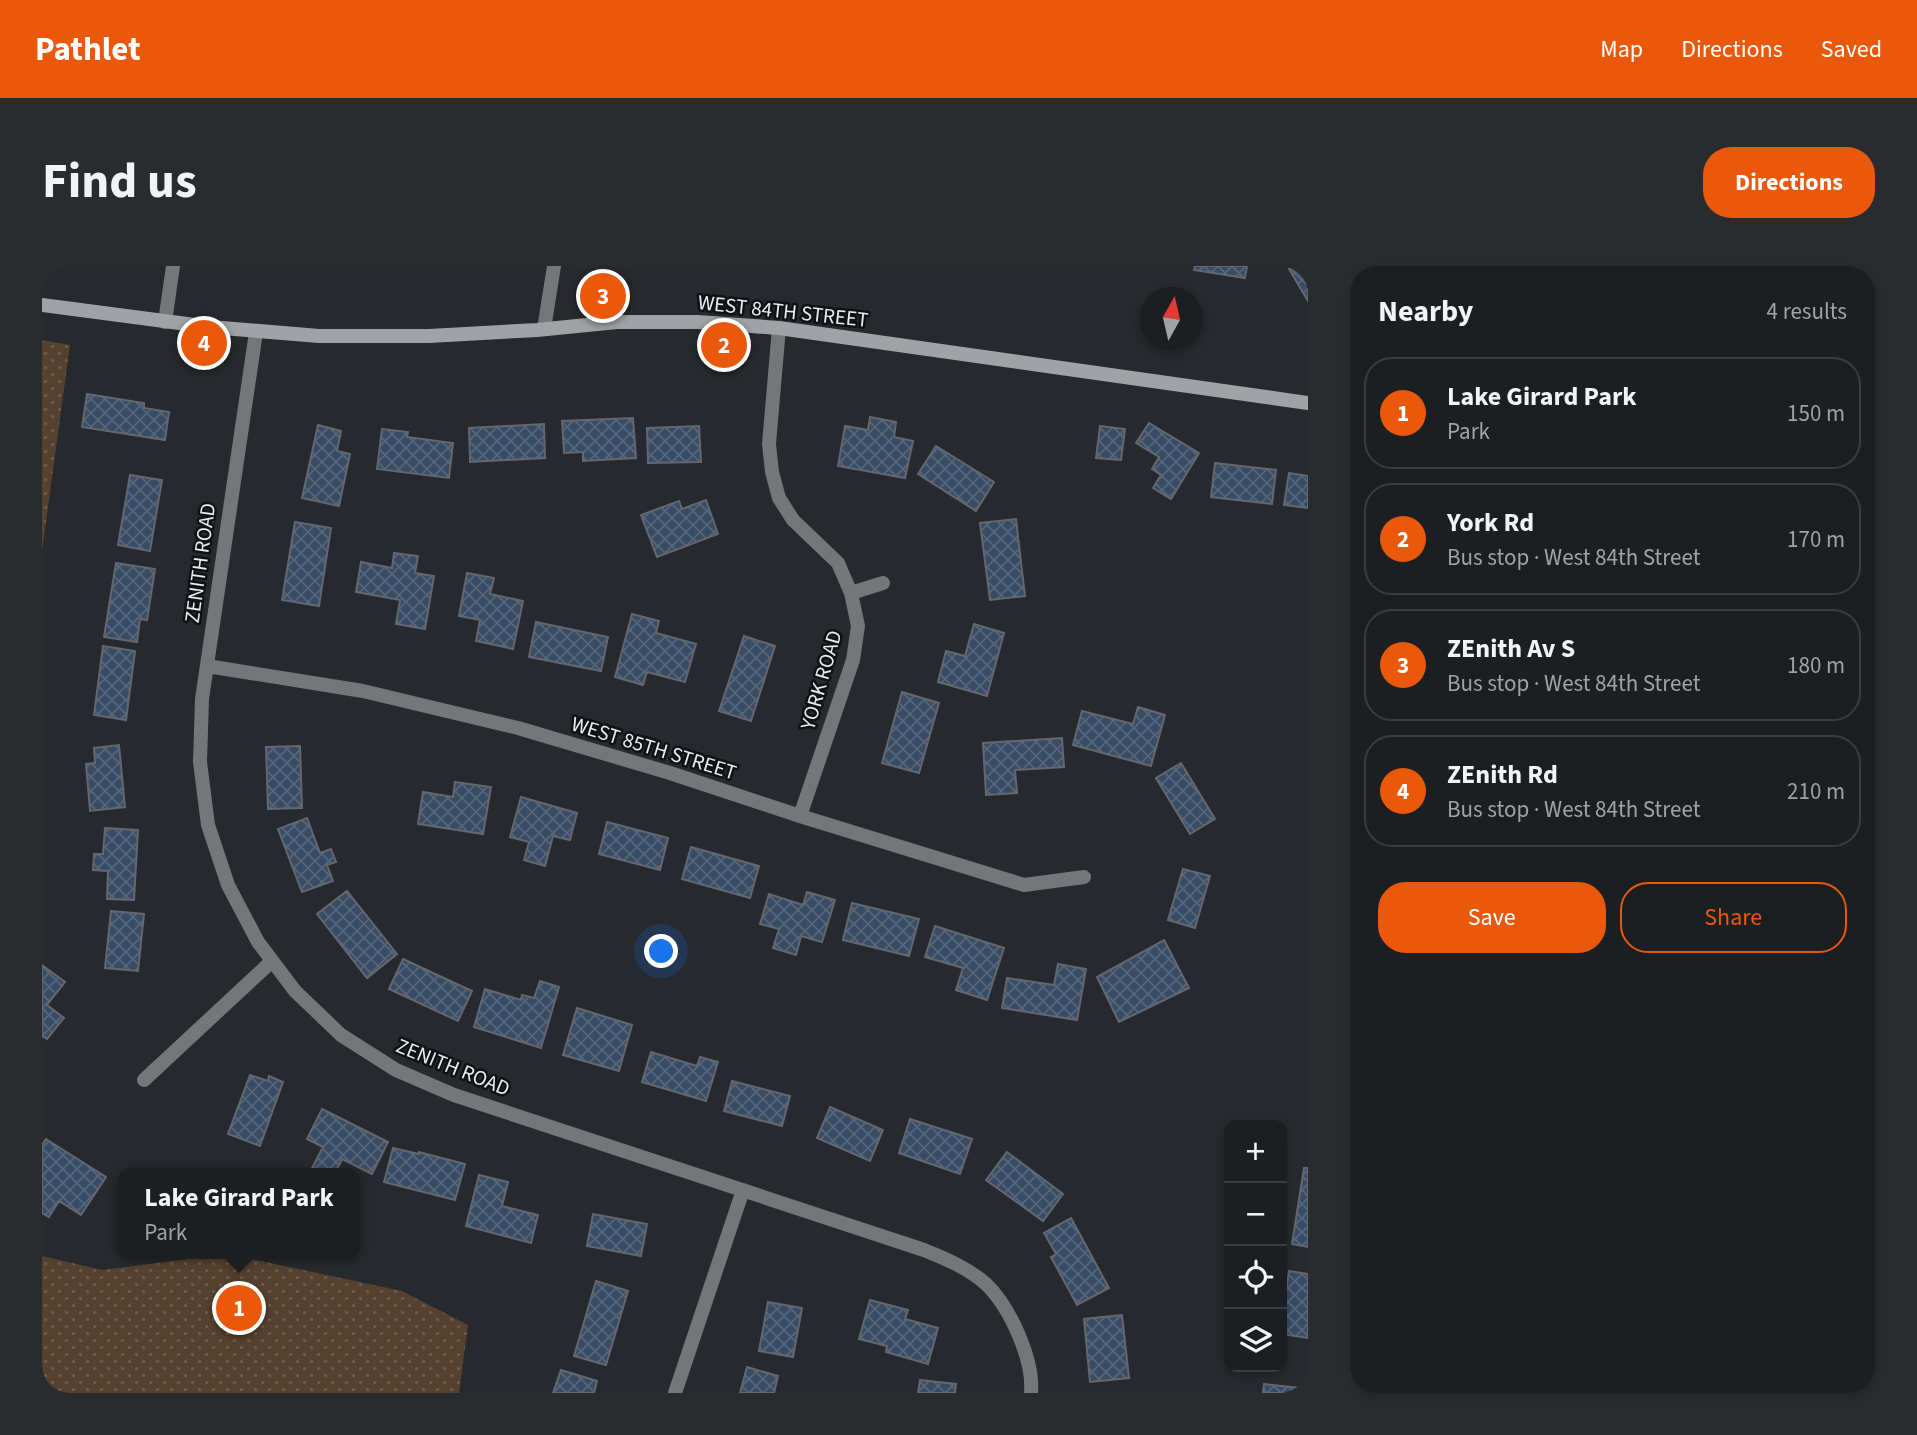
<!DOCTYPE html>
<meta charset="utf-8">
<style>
body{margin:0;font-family:"Source Sans 3",sans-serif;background:#292c2f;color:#f1f3f6}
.controls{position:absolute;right:21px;bottom:21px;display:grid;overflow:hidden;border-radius:14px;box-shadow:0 4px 10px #0003}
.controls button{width:63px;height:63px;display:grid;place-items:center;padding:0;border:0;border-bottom:2px solid #3a3d40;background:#1c1f22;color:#f1f3f6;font:35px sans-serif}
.compass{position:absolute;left:1098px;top:21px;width:63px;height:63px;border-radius:50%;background:#1c1f22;box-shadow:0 4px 10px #0003;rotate:8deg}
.you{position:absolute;left:620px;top:686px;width:24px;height:24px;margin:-18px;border:5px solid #fff;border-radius:50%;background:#1a73e8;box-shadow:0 0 0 10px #1a73e833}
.badge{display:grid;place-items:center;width:46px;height:46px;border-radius:50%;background:#ea580c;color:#fff;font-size:23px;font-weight:700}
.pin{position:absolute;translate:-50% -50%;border:4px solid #fff;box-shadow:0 2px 7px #0006}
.popup{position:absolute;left:76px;top:902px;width:242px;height:91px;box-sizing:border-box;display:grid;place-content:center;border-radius:14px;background:#1c1f22;filter:drop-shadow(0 2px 5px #0005);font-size:23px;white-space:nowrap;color:#a0a2a5}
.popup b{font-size:26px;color:#f1f3f6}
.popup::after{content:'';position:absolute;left:50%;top:100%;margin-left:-14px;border:14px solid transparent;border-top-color:#1c1f22}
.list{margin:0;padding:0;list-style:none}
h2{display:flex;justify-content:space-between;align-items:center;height:91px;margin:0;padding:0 28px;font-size:30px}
h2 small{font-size:23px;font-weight:400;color:#a0a2a5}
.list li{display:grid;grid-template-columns:46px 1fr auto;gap:21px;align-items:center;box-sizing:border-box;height:112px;margin:0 14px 14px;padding:0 14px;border:2px solid #3a3d40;border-radius:28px}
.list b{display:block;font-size:26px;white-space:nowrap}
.list p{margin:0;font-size:23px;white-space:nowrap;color:#a0a2a5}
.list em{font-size:23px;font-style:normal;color:#a0a2a5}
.actions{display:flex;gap:14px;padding:21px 28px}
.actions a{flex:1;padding:16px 0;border:2px solid #ea580c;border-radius:28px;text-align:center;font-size:24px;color:#ea580c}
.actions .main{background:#ea580c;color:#fff}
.icon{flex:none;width:38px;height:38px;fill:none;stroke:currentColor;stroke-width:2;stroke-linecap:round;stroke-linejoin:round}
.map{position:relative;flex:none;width:1266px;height:1127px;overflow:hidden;border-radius:28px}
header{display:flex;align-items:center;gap:42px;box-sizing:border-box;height:98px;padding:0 35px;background:#ea580c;color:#fff}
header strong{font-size:33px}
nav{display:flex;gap:38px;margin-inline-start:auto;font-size:24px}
.intro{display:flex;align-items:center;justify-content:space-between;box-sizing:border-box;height:168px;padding:0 42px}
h1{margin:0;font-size:49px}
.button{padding:18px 32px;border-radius:28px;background:#ea580c;color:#fff;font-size:24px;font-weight:700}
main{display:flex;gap:42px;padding:0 42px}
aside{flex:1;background:#1c1f22;border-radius:28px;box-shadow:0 4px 10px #0003}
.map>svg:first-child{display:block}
.park{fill:url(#park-dots)}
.building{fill:url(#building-cross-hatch);stroke:#64676d;stroke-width:2}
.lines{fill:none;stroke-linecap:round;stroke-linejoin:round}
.street{stroke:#747678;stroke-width:14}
.secondary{stroke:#9fa2a6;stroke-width:14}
.labels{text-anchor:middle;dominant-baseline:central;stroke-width:5;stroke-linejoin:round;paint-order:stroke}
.street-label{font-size:21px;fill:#e9ebee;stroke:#101113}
</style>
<header>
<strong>Pathlet</strong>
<nav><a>Map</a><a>Directions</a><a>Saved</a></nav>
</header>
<div class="intro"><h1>Find us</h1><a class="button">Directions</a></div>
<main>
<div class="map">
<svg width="1266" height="1127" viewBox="0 0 1266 1127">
<defs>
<pattern id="park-dots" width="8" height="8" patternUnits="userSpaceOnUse" patternTransform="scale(1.75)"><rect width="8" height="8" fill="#55412e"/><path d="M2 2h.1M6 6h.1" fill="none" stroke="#6d5d4d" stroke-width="1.8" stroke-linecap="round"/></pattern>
<pattern id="building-cross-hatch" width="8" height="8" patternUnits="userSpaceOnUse" patternTransform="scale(1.75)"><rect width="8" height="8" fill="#394c65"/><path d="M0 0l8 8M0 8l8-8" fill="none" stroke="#56667b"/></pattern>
</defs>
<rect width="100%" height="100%" fill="#26292d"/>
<path class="park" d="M0,74L28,79L0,285Z
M186,988L360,1025L426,1059L417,1127H0V990L60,1004Z"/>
<path class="building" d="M1153,0H1205L1203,12L1152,4Z
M1253,0H1266V35L1247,3Z
M45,128L102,137V142L127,146L123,174L40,161Z
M828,151L854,156L852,171L871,175L863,212L796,200L803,160L826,164Z
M591,152L594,192L541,195V186L522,187L520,155Z
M1107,157L1157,187L1129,233L1111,222L1119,209L1110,203L1117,191L1094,177Z
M502,158L503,192L428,196L427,162Z
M276,159L299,165L295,185L308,188L297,240L260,232Z
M657,160L659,196L606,197L605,162Z
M1058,160L1083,163L1079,194L1054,192Z
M340,163L366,166L365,171L411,177L407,212L335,203Z
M894,180L952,216L934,245L876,208Z
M1173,197L1234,204L1230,238L1169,231Z
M1247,207L1266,210V242L1242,239Z
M88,209L120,214L108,285L76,279Z
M664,234L676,268L615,291L599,249L637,235L640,243Z
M974,253L983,330L948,334L938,257Z
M253,256L289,262L277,340L240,334Z
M352,287L376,290L373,307L392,310L383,363L354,358L358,334L314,326L319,296L350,302Z
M74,297L113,303L105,354L98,353L95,376L62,371Z
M425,307L452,312L448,328L481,335L471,383L434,375L438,354L417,350Z
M590,348L617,355L614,367L654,378L643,416L605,406L601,419L573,411Z
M494,356L566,371L559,405L487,391Z
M932,358L962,367L945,430L896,416L904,385L923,390Z
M702,370L733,380L709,455L677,445Z
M61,380L93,385L84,454L52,449Z
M860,426L897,437L877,507L840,497Z
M1096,441L1123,449L1109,500L1031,479L1040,445L1091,458Z
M1020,472L1022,501L973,504L975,527L944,529L941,477Z
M77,479L83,541L48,545L44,498L53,497L52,482Z
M258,480L260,542L226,543L224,481Z
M1139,497L1173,553L1148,568L1114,512Z
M413,516L449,521L441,568L376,558L381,526L411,531Z
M479,531L535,547L528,574L511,570L503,600L482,594L487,576L468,571Z
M265,552L278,587L289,583L294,596L285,599L291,615L260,626L236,563Z
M565,556L626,572L618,604L557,588Z
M63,562L96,564L92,634L65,633L66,605L51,604L52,588H61Z
M649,581L717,600L708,632L640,613Z
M1141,603L1168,610L1153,662L1126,654Z
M305,625L355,688L325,712L275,648Z
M765,626L793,634L780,676L759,670L754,689L731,682L737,663L718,658L727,628L761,639Z
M810,637L877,653L867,690L801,674Z
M69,645L102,648L96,705L63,702Z
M893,660L962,682L945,734L914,724L921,702L883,691Z
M1122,674L1147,722L1077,756L1055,711Z
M361,693L430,725L416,755L347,723Z
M1016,698L1044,703L1035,754L960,742L965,712L1012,719Z
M0,699L23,716L5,739L22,752L5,773L0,770Z
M498,715L517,721L499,782L432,761L443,723L479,734L480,729L492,732Z
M535,742L590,759L577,805L521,789Z
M609,786L655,800L658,791L676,796L664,835L600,816Z
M208,809L226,815L227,810L241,816L218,880L186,868Z
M690,815L748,830L740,860L682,845Z
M788,841L841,864L828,895L775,872Z
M280,843L346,876L330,908L300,893L293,907H279L270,902L281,881L265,873Z
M868,853L930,873L918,908L857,887Z
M4,873L64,911L39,949L17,935L7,951L0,947V879Z
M351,882L377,888V886L423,898L413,934L342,916Z
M965,886L1021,928L1001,955L944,914Z
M1262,902H1266V981L1250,978Z
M437,909L466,916L460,940L496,949L489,977L424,960Z
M551,948L605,958L599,990L545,980Z
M1029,952L1067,1022L1035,1039L1009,991L1014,988L1002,967Z
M1247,1005L1266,1008V1072L1240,1068V1052Z
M554,1015L586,1025L564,1099L532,1090Z
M828,1034L866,1044L863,1053L896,1062L886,1098L844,1086L845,1080L817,1073Z
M726,1036L760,1042L751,1091L717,1085Z
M1080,1049L1087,1112L1048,1116L1042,1053Z
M705,1101L736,1110L732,1127H698Z
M519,1104L555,1115L552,1127H511Z
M878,1114L914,1118L913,1127H876Z
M1222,1118L1258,1122V1127H1221Z"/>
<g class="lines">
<path class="street" d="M123,56L131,0
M737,62L727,178L730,206L737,232L751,254L796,297L809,327L816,360L811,394L758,550
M502,63L512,0
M214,66L160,433L158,496L166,559L186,619L216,676L253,725L299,769L354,804L412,829L882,984C904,993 926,1002 944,1018C968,1041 992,1094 989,1127
M809,327L841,317
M165,400L321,425L476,462L628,507L758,550L982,619L1042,611
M102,814L230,695
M633,1127L701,924"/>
<path class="secondary" d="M0,39L168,61L277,70H387L495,64L575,56H656L737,62L1266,137"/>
</g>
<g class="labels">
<g class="street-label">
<text transform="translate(741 45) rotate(6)">WEST 84TH STREET</text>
<text transform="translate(158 297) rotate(-82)">ZENITH ROAD</text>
<text transform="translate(779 414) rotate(-74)">YORK ROAD</text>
<text transform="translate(612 482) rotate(17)">WEST 85TH STREET</text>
<text transform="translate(411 801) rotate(22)">ZENITH ROAD</text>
</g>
</g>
</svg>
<div class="controls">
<button>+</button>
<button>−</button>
<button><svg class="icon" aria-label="locate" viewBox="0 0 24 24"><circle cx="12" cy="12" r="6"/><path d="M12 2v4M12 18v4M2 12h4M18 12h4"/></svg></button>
<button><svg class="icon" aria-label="layers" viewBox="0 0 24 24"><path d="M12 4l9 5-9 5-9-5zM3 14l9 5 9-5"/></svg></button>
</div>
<svg class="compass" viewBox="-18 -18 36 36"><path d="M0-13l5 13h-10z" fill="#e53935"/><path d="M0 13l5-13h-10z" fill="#a0a2a5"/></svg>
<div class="you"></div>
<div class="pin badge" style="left:197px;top:1042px">1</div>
<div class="popup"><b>Lake Girard Park</b>Park</div>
<div class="pin badge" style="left:682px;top:79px">2</div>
<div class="pin badge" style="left:561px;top:30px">3</div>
<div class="pin badge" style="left:162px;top:77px">4</div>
</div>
<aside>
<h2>Nearby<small>4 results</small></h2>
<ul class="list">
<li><span class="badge">1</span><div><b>Lake Girard Park</b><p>Park</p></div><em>150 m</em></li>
<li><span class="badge">2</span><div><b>York Rd</b><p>Bus stop · West 84th Street</p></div><em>170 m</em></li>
<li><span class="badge">3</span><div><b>ZEnith Av S</b><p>Bus stop · West 84th Street</p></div><em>180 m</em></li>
<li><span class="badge">4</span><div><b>ZEnith Rd</b><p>Bus stop · West 84th Street</p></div><em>210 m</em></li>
</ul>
<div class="actions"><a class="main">Save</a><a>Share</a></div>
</aside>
</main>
